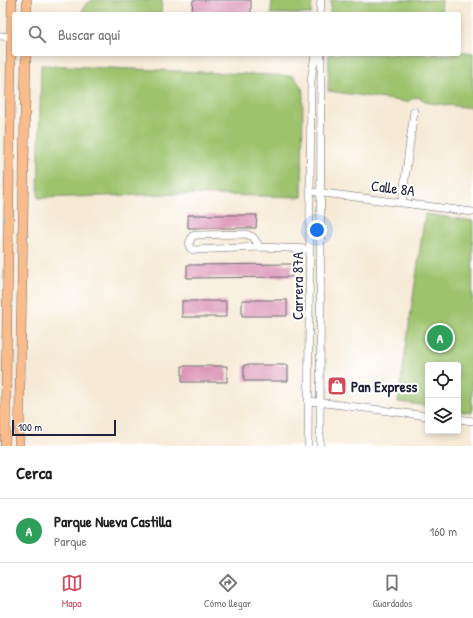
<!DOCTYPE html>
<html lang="es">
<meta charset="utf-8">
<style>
body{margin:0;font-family:"Patrick Hand",sans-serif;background:#f2f2f2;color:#222}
.controls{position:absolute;right:12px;bottom:12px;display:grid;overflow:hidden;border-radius:4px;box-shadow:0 2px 6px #0003}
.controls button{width:36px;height:36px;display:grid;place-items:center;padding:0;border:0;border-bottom:1px solid #e0e0e0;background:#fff;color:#222;font:20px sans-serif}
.scale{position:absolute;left:12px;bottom:10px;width:104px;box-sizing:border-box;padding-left:4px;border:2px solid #22223b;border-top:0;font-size:11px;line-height:14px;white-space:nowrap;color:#22223b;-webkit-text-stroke:3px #fff;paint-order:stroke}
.you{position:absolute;left:317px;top:230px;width:14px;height:14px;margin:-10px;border:3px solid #fff;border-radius:50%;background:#1a73e8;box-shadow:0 0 0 6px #1a73e833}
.badge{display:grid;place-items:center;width:26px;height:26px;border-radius:50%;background:#d1495b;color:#fff;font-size:13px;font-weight:700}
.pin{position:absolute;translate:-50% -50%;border:2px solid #fff;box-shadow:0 1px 4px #0006}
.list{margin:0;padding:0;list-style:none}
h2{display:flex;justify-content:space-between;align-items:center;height:52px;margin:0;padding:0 16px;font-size:17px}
h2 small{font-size:13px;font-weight:400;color:#767676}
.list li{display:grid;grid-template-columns:26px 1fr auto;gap:12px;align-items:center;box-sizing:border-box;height:64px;padding:0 16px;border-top:1px solid #e0e0e0}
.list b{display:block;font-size:15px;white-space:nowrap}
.list p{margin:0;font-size:13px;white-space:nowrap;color:#767676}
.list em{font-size:13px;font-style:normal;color:#767676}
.icon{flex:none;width:22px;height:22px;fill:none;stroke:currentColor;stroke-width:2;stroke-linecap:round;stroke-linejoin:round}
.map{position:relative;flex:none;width:473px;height:446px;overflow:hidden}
.search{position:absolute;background:#fff;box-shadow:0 2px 6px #0003;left:12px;right:12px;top:12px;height:44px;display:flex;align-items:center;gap:10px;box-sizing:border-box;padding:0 14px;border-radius:4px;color:#767676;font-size:15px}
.sheet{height:116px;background:#fff}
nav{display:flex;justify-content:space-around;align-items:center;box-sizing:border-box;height:56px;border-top:1px solid #e0e0e0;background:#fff;font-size:11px;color:#767676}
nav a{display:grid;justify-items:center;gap:2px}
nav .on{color:#d1495b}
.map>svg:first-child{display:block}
.green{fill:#9dc36d;stroke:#607254}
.building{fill:#dc95b7}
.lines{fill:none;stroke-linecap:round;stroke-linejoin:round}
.minor-casing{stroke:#6c6871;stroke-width:8}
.major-casing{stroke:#6c6871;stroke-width:10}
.minor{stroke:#fff;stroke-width:7}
.major{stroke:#fabc8b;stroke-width:9}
.labels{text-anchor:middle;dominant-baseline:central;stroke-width:4;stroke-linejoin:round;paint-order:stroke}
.street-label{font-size:15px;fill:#22223b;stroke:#fff}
.poi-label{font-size:15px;font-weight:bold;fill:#22223b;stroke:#fff;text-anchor:start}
</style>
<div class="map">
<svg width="473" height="446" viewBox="0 0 473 446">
<rect width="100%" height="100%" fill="#fff"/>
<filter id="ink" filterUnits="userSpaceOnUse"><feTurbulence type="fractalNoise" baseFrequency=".025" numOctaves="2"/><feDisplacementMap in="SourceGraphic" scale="8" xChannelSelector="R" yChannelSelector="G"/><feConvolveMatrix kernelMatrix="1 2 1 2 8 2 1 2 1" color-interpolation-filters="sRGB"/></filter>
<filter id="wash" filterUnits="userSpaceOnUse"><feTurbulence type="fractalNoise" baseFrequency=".012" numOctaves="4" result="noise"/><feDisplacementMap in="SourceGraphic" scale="16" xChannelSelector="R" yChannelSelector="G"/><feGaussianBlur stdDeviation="0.9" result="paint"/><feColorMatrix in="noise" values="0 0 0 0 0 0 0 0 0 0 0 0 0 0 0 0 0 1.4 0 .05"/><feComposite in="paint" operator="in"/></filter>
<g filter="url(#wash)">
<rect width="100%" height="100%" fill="#f6ead6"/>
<path class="green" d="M91,0H162L161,14H82L84,6Z
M272,0H312L311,14H271Z
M331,0H442L441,14H330Z
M459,51L473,53V108L429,103L418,97L412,99L407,102L328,91L329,54H459Z
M41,65L294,76L303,90L302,197L172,194L38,198Z
M425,214L473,221L472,413L458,411V365H428V406L398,402Z"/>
<g id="blocks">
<path class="building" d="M193,0H251V14L192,11Z
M188,215H257L256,228H188Z
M292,264V277L187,278V265Z
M242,300H287V316H242Z
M182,301H226V317H182Z
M244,365H288V381H244Z
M182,366H227V382H182Z"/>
</g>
</g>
<g filter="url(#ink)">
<use href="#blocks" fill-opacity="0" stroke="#6c6871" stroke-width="1"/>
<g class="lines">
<g class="minor-casing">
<path id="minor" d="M320,14L321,0
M0,36L14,37
M316,192L473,212
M402,202L414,111
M260,247L253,237L246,234L197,235L192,236L189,244L190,248L193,250L260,247L310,249
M309,401L428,416
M458,419L473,421
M308,446L311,81L315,54
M320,446L321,54"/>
</g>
<g class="major-casing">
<path id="major" d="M27,14V0
M5,446L12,0
M19,446L26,54"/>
</g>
<use href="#minor" class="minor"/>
<use href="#major" class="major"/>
</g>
</g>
<defs>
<g id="shop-square" transform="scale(1)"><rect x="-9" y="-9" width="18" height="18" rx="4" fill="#d1495b" stroke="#fff"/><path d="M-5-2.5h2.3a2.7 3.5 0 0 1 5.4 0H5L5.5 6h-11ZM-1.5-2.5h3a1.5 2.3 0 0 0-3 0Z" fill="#fff"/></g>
</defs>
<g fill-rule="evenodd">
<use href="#shop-square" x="337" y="386"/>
</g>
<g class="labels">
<g class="street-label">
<text transform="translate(393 188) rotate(7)">Calle 8A</text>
<text transform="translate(297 286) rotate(-90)">Carrera 87A</text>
</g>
<g class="poi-label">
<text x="351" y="386">Pan Express</text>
</g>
</g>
</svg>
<div class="controls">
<button><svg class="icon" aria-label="locate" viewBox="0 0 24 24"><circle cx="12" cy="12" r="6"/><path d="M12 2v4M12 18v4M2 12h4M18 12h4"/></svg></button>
<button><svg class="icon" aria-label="layers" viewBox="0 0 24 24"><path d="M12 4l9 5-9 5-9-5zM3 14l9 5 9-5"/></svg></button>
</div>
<div class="scale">100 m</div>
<div class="you"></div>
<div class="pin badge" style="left:440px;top:338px;background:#2e9e5b">A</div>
<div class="search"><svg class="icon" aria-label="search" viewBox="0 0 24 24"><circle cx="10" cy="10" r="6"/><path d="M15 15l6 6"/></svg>Buscar aquí</div>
</div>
<section class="sheet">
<h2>Cerca<small></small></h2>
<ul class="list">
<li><span class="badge" style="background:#2e9e5b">A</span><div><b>Parque Nueva Castilla</b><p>Parque</p></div><em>160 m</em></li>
</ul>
</section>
<nav>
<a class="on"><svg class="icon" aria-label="map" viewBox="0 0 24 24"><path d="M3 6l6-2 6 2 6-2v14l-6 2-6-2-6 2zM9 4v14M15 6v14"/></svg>Mapa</a>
<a><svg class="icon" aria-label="directions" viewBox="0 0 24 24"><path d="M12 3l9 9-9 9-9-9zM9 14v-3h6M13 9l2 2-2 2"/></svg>Cómo llegar</a>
<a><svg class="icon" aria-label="saved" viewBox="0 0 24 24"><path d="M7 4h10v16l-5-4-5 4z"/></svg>Guardados</a>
</nav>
